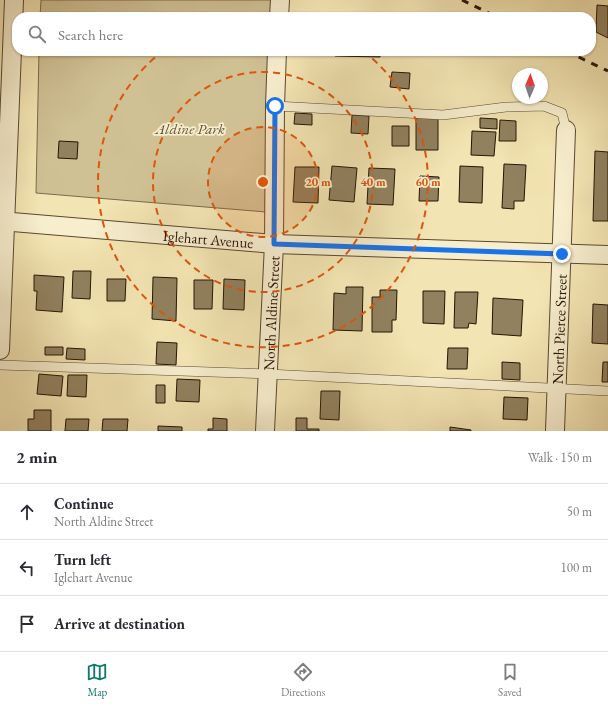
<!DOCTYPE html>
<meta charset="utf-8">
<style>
body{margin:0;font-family:"EB Garamond",serif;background:#f7f7f7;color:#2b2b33}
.compass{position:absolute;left:512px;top:68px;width:36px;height:36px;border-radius:50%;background:#fff;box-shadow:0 1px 3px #0004;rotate:2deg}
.stop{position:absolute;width:12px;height:12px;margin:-9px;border:3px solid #1a73e8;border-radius:50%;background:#fff}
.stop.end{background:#1a73e8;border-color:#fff;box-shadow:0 1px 4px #0008}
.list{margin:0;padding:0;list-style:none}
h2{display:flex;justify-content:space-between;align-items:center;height:52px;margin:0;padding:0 16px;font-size:17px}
h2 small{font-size:13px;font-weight:400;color:#7c7c81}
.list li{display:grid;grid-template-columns:26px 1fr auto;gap:12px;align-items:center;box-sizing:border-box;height:56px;padding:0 16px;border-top:1px solid #e1e1e2}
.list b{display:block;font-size:15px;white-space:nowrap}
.list p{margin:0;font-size:13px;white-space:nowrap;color:#7c7c81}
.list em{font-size:13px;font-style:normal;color:#7c7c81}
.icon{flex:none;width:22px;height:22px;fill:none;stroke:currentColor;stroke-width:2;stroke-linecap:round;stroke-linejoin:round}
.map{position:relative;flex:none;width:608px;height:431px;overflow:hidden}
.search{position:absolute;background:#fff;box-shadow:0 1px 3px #0004;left:12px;right:12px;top:12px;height:44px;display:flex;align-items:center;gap:10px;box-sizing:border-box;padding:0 14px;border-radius:16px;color:#7c7c81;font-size:15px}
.sheet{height:220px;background:#fff}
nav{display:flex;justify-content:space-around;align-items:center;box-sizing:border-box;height:56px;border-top:1px solid #e1e1e2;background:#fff;font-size:11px;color:#7c7c81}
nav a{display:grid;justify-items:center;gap:2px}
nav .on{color:#0f766e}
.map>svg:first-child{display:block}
.green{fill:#d0c195;stroke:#7b6a4c}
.building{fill:#91815f;stroke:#261404}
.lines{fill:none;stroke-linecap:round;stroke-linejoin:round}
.service-casing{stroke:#594830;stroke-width:10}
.minor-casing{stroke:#594830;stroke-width:20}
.service{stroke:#f7eece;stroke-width:9}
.minor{stroke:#f7eece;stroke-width:18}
.rail{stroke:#261404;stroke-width:3;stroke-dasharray:7 7;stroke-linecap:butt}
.route{stroke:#1a73e8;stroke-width:5}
.ring{fill:none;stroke:#de560c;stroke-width:2;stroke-dasharray:7 5}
.labels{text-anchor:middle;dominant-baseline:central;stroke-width:3.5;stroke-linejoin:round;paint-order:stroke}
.park-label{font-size:15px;font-style:italic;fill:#625137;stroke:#f7eece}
.street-label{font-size:15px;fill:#261404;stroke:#f7eece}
.centre{fill:#de560c;stroke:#f7eece;stroke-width:2}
.ring-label{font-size:12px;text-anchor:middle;font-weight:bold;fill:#de560c;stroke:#f7eece;stroke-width:3.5;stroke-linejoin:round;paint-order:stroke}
</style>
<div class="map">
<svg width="608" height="431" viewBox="0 0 608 431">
<rect width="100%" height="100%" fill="#f3e5b3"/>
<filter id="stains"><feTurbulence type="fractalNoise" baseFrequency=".005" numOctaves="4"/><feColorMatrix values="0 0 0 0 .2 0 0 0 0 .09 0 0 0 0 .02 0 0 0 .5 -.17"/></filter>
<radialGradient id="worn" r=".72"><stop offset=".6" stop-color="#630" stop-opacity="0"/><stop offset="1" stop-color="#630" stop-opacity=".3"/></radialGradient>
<path class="green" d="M41,0H271V17H40Z
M39,51H270L266,212L36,193Z"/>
<path class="building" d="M597,5L608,6V38L596,32Z
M335,51H380V57L335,56Z
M392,72L410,73L409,89L390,87Z
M295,113L312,114V125L294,124Z
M352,115L369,116L368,134L351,133Z
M416,118H438V150H416Z
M480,118L497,119V129L480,128Z
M500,120L516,121V141H499Z
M392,126H409V146H392Z
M472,131L496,132L494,156L471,155Z
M59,141L78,142L77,159L58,158Z
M595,151L608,152V221H593Z
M504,164L526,165L524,201H514V209L502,208Z
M332,166L357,168L354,202L329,200Z
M460,166L483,167L482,203L459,202Z
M295,167H319L318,203L293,202Z
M369,168L395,169L393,205L367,204Z
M420,176L439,177L438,201H419Z
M73,271H91L90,299L72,298Z
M34,275L64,277L62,312L36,310L37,291H34Z
M153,277L177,278L176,321L152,319Z
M107,279H126L125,301H107Z
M224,279L245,280L244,310L223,309Z
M194,280H213L212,309H194Z
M346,287H363L362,331L333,330L334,293L346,294Z
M380,290H397L396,320H392V332H372V297H380Z
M423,291H445L444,324L423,323Z
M455,292H478L476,324L469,323L468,328H454Z
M493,298L523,300L521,336L492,334Z
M593,304L608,305V344L592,343Z
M157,342L177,343L176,365L156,364Z
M45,347H63V355H45Z
M67,348L85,349V360L66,359Z
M448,348H468L467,369H447Z
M502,362L520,363V380L502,379Z
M603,362H608V382H602Z
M39,374L63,376L61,396L37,394Z
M68,375H87L86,397L67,396Z
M177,379L200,380L199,402L176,401Z
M156,385H165V403H156Z
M321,391H340L339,420L320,419Z
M504,397L528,398L527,420L503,419Z
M34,410H51V431H28V419H34Z
M213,418L227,419V431H208V429H213Z
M296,418H307V429H319V431H296Z
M66,419H89L88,431H65Z
M103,419H128L127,431H102Z
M158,426L182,427V431H158Z
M450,427L471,430V431H450Z"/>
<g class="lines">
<g class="service-casing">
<path id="service" d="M275,106L443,115L506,107L544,106L562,113L566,130
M0,365L268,374L608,391"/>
</g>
<g class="minor-casing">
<g id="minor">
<path d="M279,17L280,0"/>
<path id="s1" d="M0,221L274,244L608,255"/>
<path d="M0,350L14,0"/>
<path id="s2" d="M265,431L274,244L275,106L277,51"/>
<path id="s3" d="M555,431L566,130"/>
</g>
</g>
<use href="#service" class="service"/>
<use href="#minor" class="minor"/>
<path class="rail" d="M462,0L497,17
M566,51L608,71"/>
</g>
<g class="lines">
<path class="route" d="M275,106L274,244L562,254"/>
</g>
<circle cx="263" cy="182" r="55" fill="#de560c" fill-opacity=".12"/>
<g class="ring">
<circle cx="263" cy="182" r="55"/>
<circle cx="263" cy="182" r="110"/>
<path d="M363 51A165 165 0 1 1 163 51"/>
</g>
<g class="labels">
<g class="park-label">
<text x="190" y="128">Aldine Park</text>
</g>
<g class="street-label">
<text stroke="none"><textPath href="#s1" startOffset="209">Iglehart Avenue</textPath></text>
<text stroke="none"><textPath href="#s2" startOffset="118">North Aldine Street</textPath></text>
<text stroke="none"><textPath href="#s3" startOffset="102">North Pierce Street</textPath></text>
</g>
</g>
<circle cx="263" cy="182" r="6" class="centre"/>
<g class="ring-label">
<text x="318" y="186">20 m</text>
<text x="373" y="186">40 m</text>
<text x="428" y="186">60 m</text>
</g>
<rect width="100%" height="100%" filter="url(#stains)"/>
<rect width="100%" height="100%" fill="url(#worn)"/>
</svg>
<svg class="compass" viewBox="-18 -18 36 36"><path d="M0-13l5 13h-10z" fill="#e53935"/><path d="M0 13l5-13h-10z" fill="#7c7c81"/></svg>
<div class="stop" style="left:275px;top:106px"></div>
<div class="stop end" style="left:562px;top:254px"></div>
<div class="search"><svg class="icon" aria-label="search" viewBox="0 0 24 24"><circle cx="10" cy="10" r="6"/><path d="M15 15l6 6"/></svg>Search here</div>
</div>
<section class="sheet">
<h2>2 min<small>Walk · 150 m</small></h2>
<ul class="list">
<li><svg class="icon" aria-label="ahead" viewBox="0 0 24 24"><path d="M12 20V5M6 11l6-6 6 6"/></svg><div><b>Continue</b><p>North Aldine Street</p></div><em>50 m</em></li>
<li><svg class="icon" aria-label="left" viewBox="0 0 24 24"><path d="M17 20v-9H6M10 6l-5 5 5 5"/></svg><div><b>Turn left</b><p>Iglehart Avenue</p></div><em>100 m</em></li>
<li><svg class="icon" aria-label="arrive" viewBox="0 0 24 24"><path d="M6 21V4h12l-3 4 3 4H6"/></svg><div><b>Arrive at destination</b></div></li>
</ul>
</section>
<nav>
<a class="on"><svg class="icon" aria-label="map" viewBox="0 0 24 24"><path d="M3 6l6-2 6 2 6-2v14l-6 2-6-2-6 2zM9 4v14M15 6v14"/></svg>Map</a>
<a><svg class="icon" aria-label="directions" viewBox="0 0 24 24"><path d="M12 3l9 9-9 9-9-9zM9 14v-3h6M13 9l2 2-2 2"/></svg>Directions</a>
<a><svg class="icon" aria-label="saved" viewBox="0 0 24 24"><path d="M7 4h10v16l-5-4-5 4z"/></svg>Saved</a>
</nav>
